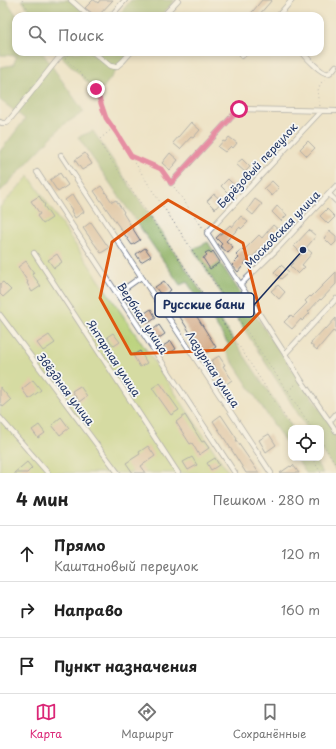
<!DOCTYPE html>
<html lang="ru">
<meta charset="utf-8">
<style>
body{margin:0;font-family:"Playpen Sans",sans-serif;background:#f6f6f6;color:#222}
.controls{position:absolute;right:12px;bottom:12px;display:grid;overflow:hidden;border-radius:8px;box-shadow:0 2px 6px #0003}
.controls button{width:36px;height:36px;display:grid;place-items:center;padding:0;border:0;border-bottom:1px solid #e0e0e0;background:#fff;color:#222;font:20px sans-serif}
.stop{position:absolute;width:12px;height:12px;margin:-9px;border:3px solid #db2777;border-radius:50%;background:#fff}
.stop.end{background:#db2777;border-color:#fff;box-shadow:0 1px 4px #0008}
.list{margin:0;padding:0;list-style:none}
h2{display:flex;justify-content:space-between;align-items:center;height:52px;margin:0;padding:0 16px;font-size:17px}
h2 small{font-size:13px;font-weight:400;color:#767676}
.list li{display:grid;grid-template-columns:26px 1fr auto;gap:12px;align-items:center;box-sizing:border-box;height:56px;padding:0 16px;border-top:1px solid #e0e0e0}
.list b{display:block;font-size:15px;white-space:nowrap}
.list p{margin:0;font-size:13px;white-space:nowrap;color:#767676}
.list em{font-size:13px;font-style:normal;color:#767676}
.icon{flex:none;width:22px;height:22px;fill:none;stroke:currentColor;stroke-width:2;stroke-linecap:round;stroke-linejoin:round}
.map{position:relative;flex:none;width:336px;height:473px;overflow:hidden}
.search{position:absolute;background:#fff;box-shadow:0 2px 6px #0003;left:12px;right:12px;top:12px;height:44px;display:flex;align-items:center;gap:10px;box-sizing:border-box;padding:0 14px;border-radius:12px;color:#767676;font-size:15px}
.sheet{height:220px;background:#fff}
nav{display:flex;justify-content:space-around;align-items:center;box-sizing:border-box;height:56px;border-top:1px solid #e0e0e0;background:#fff;font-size:11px;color:#767676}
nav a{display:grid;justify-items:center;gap:2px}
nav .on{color:#db2777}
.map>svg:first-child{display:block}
.green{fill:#b7d075;stroke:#69806a}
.forest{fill:#91b266;stroke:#567062}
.building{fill:#d6af8c}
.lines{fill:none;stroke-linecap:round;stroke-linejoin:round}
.street-casing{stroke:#656e82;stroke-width:6}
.path{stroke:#656e82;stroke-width:1;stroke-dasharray:1 3;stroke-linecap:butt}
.street{stroke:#fff;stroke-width:4.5}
.route{stroke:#db2777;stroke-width:5}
.marked{fill:none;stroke:#de5710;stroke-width:3;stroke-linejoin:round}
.labels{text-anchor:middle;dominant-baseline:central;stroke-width:3.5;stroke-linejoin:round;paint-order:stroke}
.street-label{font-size:11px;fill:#1b2f5e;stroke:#f6f6f2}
.leader{fill:none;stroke:#1b2f5e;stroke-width:1.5}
.callout-dot{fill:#1b2f5e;stroke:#f6f6f2;stroke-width:1.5}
.callout{fill:#f6f6f2;stroke:#1b2f5e;stroke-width:1.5}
.callout-label{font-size:12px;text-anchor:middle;font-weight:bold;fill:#1b2f5e}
</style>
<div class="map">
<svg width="336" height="473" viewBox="0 0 336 473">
<rect width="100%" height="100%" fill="#f6f6f2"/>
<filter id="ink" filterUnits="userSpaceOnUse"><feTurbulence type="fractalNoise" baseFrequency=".025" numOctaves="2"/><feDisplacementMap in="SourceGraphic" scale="8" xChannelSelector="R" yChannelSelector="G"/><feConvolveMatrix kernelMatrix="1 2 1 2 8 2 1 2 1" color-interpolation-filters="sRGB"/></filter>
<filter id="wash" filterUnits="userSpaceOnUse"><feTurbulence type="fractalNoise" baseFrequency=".012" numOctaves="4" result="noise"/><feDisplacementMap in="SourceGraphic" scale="16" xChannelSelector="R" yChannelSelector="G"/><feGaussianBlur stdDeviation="0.9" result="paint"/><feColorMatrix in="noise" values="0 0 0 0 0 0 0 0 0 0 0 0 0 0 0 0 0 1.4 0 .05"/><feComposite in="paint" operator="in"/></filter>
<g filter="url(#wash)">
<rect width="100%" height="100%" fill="#eee3c6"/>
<path class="green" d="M29,176L229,473H0V207Z"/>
<path class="forest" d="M0,0H6L17,16H16V52H42L84,112L63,125L0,192V151L9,140L25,119L0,100V67L13,65L17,56L0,55Z
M22,0H72L88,16H33Z
M131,0H175L161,16H118Z
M57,52H131L103,88L92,87Z
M93,131L293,428H291V451L224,349L229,345L187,282L180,285L78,137Z
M208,242L221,264L270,337L336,432V471L321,449V428H307L193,249Z
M296,458H313L323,473H306Z"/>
<g id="blocks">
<path class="building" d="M93,0H94L98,3L100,0H113L98,16H93L92,13L85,8Z
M262,0H272L258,16H249Z
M191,122L200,130L193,138L191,137L180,149L173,143Z
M229,137L237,143L233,148L231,146L225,152L218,147L223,141L225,142Z
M308,141L315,148L307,156L300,149Z
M85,153L92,164L82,170L75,160Z
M170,153L178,160L170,170L162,163Z
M242,159L250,167L245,172L236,164Z
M60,173L68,185L58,192L50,180Z
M228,179L235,186L228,193L221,186Z
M272,181L279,188L272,196L264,188Z
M101,186L112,202L116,200L124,212L123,213L140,240L132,245L94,191Z
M73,194L84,212L75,218L71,211L72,210L65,200Z
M214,194L222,201L215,209L207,201Z
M39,196L45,205L44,206L52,218L43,224L37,216L40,214L31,201Z
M255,199L262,204L253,215L247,210Z
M277,206L287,215L281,221L272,212Z
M327,209L335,217L328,224L320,216Z
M241,216L248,222L241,229L240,227L226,241L233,247L228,253L220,246L222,244L216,238L230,225L232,227Z
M91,222L109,248L101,253L83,228Z
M273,225L280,231L273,239L272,238L252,257L251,256L238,272L232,265L239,258L236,255L241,249L243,251L259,235L262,238Z
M309,230L316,236L306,248L312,253L302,265L305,267L298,274L290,266L302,254L294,246Z
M330,231L336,236V242L332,246L324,238Z
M145,248L151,256L141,262L136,254Z
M209,251L211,253L213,251L220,262L210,269L203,258L207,255L205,253Z
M57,254L62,262L54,268L48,260Z
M26,261L34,273L32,274L41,286L32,292L27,283L28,282L18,267Z
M281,265L289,272L281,279L274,272Z
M336,272V284L321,300L320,299L308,312L310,313L302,321L301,319L292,329L284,322L291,315L293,317L307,303L305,301L310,296L311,297Z
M164,281L171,290L162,296L155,287Z
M3,282L11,290L3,297L0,294V284Z
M278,285L285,292L279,299L271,291Z
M187,301L216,347L204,355L175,309Z
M151,309L156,318L148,323L142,315Z
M336,318V333L333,331L317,350L310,344L325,328L326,329Z
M159,325L165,334L156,340L150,332Z
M113,333L120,342L114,346L107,337Z
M49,335L55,343L43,351L37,343Z
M171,341L176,349L168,354L163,346Z
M140,351L147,363L140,367L133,355Z
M219,356L225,365L223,366L232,380L225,385L211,361Z
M33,380L41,390L29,399L22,389Z
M160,383L179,410L171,415L152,388Z
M80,386L87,396L79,402L72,391Z
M0,387L11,400L3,407L0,403Z
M185,415L202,442L204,441L209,448L199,455L192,443L190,444L176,422Z
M221,415L237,439L236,440L259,473H246L233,452L213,421Z
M61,417L69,428L60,435L52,425Z
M39,425L45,433L38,438L32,430Z
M269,434L276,445L266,452L259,440Z
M148,446L155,456L141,466L146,473H133L126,463L140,454L139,452Z
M192,457L197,465L188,470L183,462Z
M215,458L219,465L211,470L207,463Z
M27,462L32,468L27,473H14Z
M293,465L299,473H280L290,466L291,467Z"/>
</g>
</g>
<g filter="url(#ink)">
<use href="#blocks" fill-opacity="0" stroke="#656e82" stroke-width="1"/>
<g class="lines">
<g class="street-casing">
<path id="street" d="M71,0L89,16
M111,16L125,0
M163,16L178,0
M278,16L292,0
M93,52L110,66L116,67L123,61L131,52
M302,52C306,57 323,76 329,73C332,72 334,68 336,66
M242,56L246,52
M321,111L207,233L285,354L301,380L336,431
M0,122L2,123H7L61,55L68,52
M61,155L271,473
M37,172L235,473
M171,183L239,109L336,111
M329,194L336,201
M34,253L178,473
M240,285L277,249L336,186
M117,294L141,277
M0,315L118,473
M285,354L336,299
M0,418L48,473
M330,421L336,414"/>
</g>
<path class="path" d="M22,0L33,16
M65,58L96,89L106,118L116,132L152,190L312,428
M320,106C316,94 317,87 325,78
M113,128L100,139L104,150L241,349L292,428
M132,156L161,169L168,180
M174,187L203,228
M288,391L296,384
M321,441L336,464
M312,458L321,473"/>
<use href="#street" class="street"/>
</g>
</g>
<g class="lines" filter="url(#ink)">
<path class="route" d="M96,89L106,118L116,132L131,156L161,169L171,183L239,109"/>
</g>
<path d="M0 0H336V473H0ZM168,200L243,243L260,312L224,350L131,354L100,298L112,242Z" fill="#eee3c6" fill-opacity=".55" fill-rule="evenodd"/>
<path class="marked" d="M168,200L243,243L260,312L224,350L131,354L100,298L112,242Z"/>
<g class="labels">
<g class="street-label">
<text transform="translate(257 165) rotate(-47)">Берёзовый переулок</text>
<text transform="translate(282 229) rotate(-46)">Московская улица</text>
<text transform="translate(143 318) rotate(57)">Вербная улица</text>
<text transform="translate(114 358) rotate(57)">Янтарная улица</text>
<text transform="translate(213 369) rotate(57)">Лазурная улица</text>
<text transform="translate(66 389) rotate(53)">Звёздная улица</text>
</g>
</g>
<path class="leader" d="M303 250L254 305"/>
<circle class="callout-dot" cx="303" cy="250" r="4"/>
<rect class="callout" x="155" y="293" width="99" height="24" rx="4"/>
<g class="callout-label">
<text x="204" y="309">Русские бани</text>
</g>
</svg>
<div class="controls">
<button><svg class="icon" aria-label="locate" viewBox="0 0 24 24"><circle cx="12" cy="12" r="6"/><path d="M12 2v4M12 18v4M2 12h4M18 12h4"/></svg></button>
</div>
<div class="stop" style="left:239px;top:109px"></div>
<div class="stop end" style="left:96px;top:89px"></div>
<div class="search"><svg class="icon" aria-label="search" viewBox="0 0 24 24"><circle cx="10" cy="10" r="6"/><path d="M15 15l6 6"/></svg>Поиск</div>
</div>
<section class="sheet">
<h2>4 мин<small>Пешком · 280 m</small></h2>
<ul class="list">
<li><svg class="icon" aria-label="ahead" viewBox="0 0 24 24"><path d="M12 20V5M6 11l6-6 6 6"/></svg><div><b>Прямо</b><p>Каштановый переулок</p></div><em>120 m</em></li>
<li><svg class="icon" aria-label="right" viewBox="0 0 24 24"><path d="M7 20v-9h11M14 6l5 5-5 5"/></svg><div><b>Направо</b></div><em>160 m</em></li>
<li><svg class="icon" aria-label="arrive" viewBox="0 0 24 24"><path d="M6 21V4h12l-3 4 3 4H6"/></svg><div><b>Пункт назначения</b></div></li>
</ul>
</section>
<nav>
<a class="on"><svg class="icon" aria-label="map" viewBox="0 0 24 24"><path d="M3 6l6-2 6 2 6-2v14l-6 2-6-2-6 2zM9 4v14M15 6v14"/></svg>Карта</a>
<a><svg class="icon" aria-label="directions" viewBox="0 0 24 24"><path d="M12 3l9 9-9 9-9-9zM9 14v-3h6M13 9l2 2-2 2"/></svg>Маршрут</a>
<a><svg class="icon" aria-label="saved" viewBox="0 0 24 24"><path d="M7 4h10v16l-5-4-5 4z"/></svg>Сохранённые</a>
</nav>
